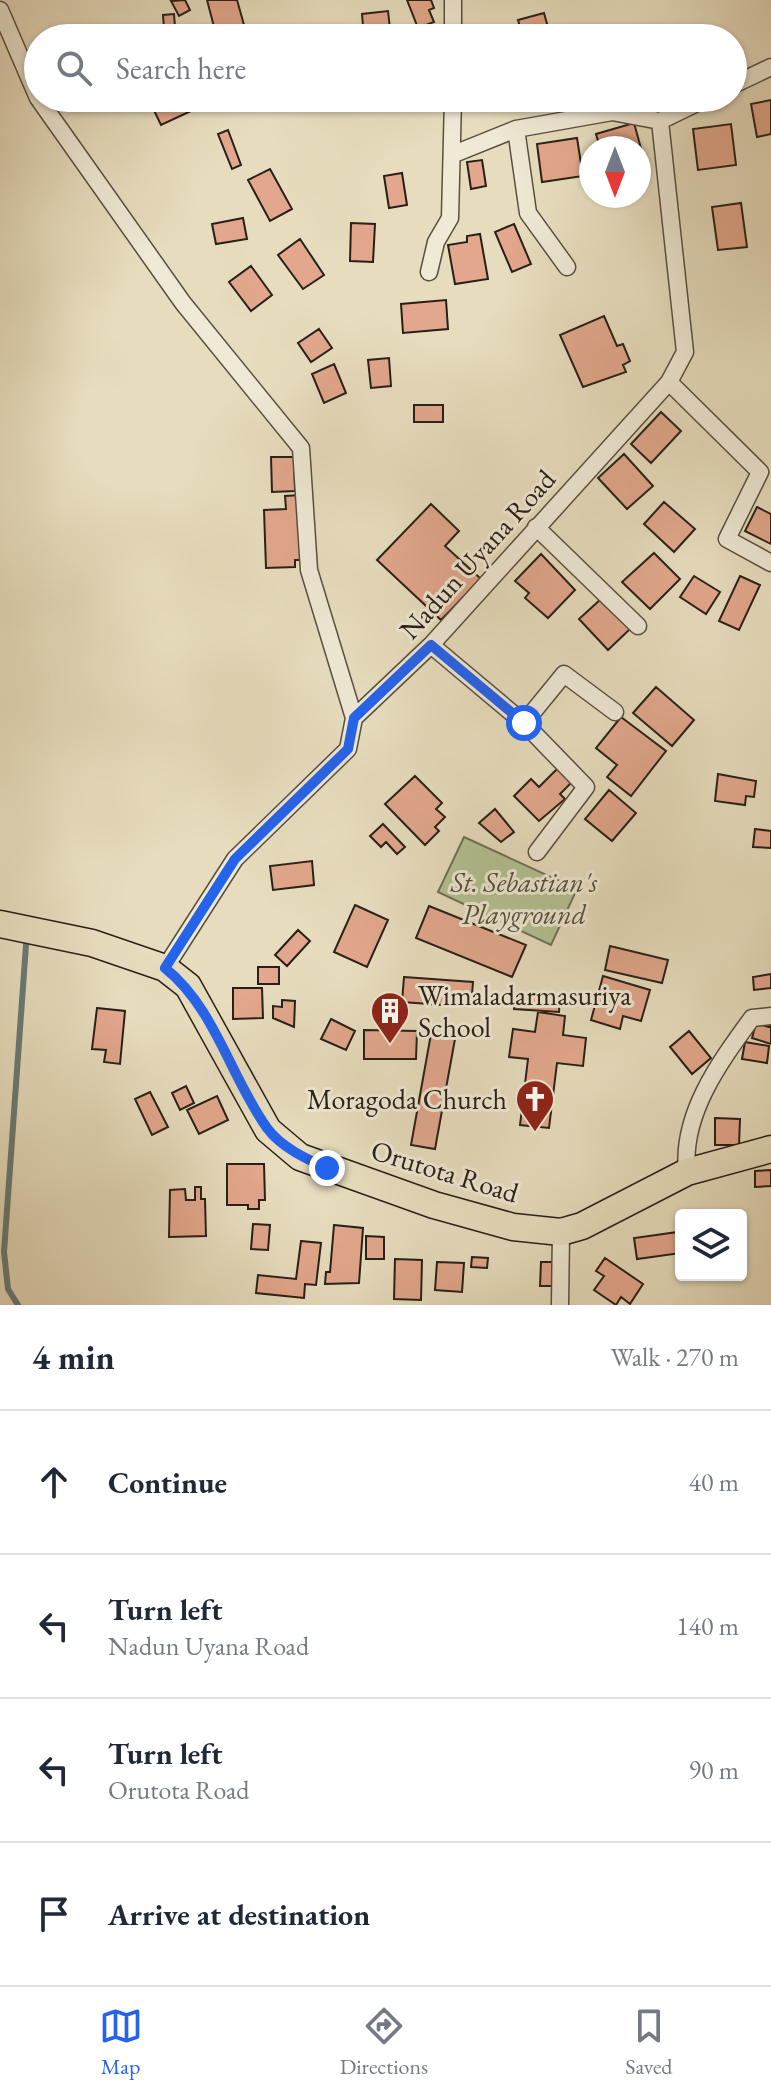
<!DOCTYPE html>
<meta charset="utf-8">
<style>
body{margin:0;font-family:"EB Garamond",serif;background:#f6f6f7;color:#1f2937}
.controls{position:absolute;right:24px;bottom:24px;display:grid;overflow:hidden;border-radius:8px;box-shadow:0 2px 6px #0004}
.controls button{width:72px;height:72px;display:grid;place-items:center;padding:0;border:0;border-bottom:2px solid #e0e1e3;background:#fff;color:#1f2937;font:40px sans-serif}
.compass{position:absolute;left:579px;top:136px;width:72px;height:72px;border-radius:50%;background:#fff;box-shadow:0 2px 6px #0004;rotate:180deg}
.stop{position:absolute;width:24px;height:24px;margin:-18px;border:6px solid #2563eb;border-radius:50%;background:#fff}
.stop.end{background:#2563eb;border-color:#fff;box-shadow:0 2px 8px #0008}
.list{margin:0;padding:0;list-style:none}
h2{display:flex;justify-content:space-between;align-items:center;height:104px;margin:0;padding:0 32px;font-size:34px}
h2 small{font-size:26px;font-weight:400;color:#747a83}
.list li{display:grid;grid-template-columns:52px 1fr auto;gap:24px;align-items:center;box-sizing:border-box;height:144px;padding:0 32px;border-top:2px solid #e0e1e3}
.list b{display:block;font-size:30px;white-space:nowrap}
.list p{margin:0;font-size:26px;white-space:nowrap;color:#747a83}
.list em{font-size:26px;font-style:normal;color:#747a83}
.icon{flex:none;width:44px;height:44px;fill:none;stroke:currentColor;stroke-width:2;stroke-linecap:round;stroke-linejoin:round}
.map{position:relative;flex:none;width:771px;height:1305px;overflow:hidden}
.search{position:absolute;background:#fff;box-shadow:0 2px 6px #0004;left:24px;right:24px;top:24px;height:88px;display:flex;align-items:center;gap:20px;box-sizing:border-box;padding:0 28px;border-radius:44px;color:#747a83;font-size:30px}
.sheet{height:680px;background:#fff}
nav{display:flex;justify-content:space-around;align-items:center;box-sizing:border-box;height:112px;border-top:2px solid #e0e1e3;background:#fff;font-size:22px;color:#747a83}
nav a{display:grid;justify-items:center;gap:4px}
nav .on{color:#2563eb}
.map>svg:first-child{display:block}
.green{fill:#b3c293;stroke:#6e7155;stroke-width:2}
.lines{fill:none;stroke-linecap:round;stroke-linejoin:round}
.stream{stroke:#6b7c78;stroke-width:6}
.building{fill:#e2a78c;stroke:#282017;stroke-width:2}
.street-casing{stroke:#584f41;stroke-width:19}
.primary-casing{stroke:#282017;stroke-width:29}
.street{stroke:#efe9d5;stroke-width:16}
.primary{stroke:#e7ddbe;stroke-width:26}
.route{stroke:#2563eb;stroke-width:10}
.labels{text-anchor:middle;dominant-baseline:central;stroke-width:6;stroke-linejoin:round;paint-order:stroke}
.street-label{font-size:28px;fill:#282017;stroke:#efe9d5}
.park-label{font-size:28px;font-style:italic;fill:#52513c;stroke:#efe9d5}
.poi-label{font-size:28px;fill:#282017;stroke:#efe9d5;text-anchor:start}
</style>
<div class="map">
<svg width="771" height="1305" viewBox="0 0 771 1305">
<rect width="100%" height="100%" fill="#e7ddbe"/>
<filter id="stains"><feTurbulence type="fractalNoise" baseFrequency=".0025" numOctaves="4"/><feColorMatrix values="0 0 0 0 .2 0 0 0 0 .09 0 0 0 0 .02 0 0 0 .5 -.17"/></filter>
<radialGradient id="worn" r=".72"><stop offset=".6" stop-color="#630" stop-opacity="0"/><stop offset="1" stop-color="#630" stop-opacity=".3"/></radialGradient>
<path class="green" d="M464,837L577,889L551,945L438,892Z"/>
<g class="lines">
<path class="stream" d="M18,1305L8,1289L4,1252L26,945"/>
</g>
<path class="building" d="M185,0L190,10L179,16L171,1Z
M207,0H237L246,32L217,38Z
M407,0H431L434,8L429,10L434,22L418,28Z
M388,11L391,38H364L362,14Z
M544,13L551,38H523L518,20Z
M174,14L175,27L164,28L163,15Z
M517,32L519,38H495Z
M148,98H185L191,111L161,125Z
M395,98H419L420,108L397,111Z
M771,100V134L757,137L751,104Z
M634,123L647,170L639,172V148H600L596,134Z
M731,124L736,165L698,170L693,129Z
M228,130L241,165L232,169L218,134Z
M577,138L583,176L542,182L537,144Z
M482,160L486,186L471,189L467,162Z
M270,169L292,209L270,221L248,180Z
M402,173L407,205L389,208L384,176Z
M741,203L747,247L718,250L712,207Z
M243,218L247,239L216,244L212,224Z
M351,223L375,224L373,262L350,261Z
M514,224L531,264L512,272L495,232Z
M480,234L488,279L455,284L448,245L467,242V236Z
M300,239L324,275L303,289L278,255Z
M251,266L272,295L251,311L229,282Z
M446,300L448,329L403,333L401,304Z
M604,316L617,346L623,344L630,361L623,365L626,372L583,387L560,335Z
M319,329L332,348L311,362L298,343Z
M389,358L391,386L371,388L368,360Z
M334,364L346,393L324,403L312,374Z
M414,405H443V422H414Z
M661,412L681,431L651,463L631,444Z
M624,454L653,486L627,509L598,478Z
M271,457H294L295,491L272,492Z
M301,495V560H295V567L266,568L264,510L286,509L285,496Z
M664,502L695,529L674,552L644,524Z
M431,504L459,531L445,546L481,579L441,620L377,560Z
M757,507L771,514V544L745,531Z
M654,553L680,579L650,609L622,582Z
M541,554L575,590L548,618L525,598L529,593L515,581Z
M694,576L720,592L706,614L680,597Z
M740,576L760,585L739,630L719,621Z
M601,599L630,629L608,650L579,619Z
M656,687L694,720L672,746L633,713Z
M621,717L666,751L631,796L607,777L617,765L596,748Z
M559,767L573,781L560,794L565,799L539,821L514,796L531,779L539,787Z
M718,774L756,781L754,797L746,796L745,805L715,801Z
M415,776L442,803L436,809L445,817L435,827L439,831L425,845L385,804Z
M609,790L636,813L612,841L585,819Z
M495,809L514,832L501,842L479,823Z
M383,824L405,847L397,854L386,842L381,847L370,836Z
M755,829L771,831V848L753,847Z
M312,861L314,885L273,890L270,866Z
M355,905L388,920L367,967L334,952Z
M429,906L526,945L512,977L416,938Z
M298,930L310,941L287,966L275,955Z
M610,946L668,960L662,983L605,970Z
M258,967H279V984H258Z
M771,974V988L754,990L753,977Z
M603,976L650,990L641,1021L623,1016L620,1029L591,1020Z
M404,977L473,982L471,1007L402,1002Z
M233,988H262L263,1018L233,1019Z
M514,995L560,998L559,1012L514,1009Z
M282,1000L295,1001L294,1027L273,1018V1006L282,1007Z
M97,1008L125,1011L120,1064L104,1062L106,1050L92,1049Z
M538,1012L565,1016L563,1035L586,1038L583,1066L557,1063L549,1128L520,1125L528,1059L509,1057L513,1029L535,1032Z
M331,1019L355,1031L346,1050L321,1039Z
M756,1023L769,1027L771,1024V1044L752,1038Z
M364,1030L417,1031L416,1059H364Z
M689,1031L711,1058L692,1074L670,1047Z
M431,1034L455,1039L435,1149L411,1145Z
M745,1042L769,1046L767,1063L742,1059Z
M186,1086L194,1103L180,1110L172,1093Z
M150,1092L168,1127L152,1135L135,1099Z
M217,1096L228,1120L199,1134L187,1110Z
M715,1118L740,1119L739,1145H715Z
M227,1164H264L265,1200H259V1209H248V1205H227Z
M771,1170V1186L755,1187V1171Z
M195,1187H201V1199H205L206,1236L169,1237L170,1190L185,1189L186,1200H195Z
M253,1224L270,1225L268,1250L251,1249Z
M334,1225L363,1228L359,1283L325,1284L326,1272H330Z
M678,1232L681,1253L637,1259L634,1238Z
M366,1236L384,1237V1259H366Z
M301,1241L321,1243L316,1285L305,1284L304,1298L256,1293L258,1275L296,1279Z
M472,1257L488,1258L487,1268L471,1267Z
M605,1258L643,1284L630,1304L621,1297L616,1305L594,1290L604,1276L596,1271Z
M395,1259L422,1260L421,1300L394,1299Z
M437,1262L464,1263L462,1292L435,1290Z
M541,1262H553L552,1286H540Z"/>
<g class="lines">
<g class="street-casing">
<path id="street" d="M0,10L38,98
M453,38V0
M733,85L771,67
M38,98L183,303L301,448L309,570L354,718
M516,129L528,213L567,267
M454,154L516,129L612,112L660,121L707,98
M429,272L436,242L450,218L453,98
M669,382L760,472L727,539L771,563
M536,527L638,626
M431,645L524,723L586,787L537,852
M524,723L564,674L615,712
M165,968L235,859L348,749L354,718L431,645L669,382L685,352L660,121
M687,1172C681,1115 719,1063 752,1018L771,1016
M560,1305L561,1232"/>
</g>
<g class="primary-casing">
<path id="primary" d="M0,924L92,943L165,968L188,986L268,1130L300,1157L434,1205L513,1227L561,1232L582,1226L687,1172L771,1149"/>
</g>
<use href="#street" class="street"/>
<use href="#primary" class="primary"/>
</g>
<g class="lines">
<path class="route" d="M327,1168C306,1159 281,1147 267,1128C230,1076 215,1008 165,968L235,859L348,749L354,718L431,645L524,723"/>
</g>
<defs>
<g id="building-pin" transform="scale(2)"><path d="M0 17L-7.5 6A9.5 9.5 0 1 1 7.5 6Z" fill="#8f2418" stroke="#efe9d5"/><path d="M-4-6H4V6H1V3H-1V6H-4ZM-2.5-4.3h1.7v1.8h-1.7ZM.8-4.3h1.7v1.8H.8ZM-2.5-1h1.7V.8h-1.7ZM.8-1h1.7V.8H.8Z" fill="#fff"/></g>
<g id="church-pin" transform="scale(2)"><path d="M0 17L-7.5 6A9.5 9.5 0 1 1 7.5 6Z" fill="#8f2418" stroke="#efe9d5"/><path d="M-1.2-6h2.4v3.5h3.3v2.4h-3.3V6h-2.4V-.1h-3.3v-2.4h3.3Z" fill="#fff"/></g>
</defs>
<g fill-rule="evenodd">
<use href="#building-pin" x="390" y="1011"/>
<use href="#church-pin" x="535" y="1099"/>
</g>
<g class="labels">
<g class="street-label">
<text transform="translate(477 554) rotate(-48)">Nadun Uyana Road</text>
<text transform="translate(445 1171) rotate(17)">Orutota Road</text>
</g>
<g class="park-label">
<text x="524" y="882">St. Sebastian's<tspan x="524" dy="32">Playground</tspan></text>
</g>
<g class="poi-label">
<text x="418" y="995">Wimaladarmasuriya<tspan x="418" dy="32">School</tspan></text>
<text x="507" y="1099" text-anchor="end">Moragoda Church</text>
</g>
</g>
<rect width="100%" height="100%" filter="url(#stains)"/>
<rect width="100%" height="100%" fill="url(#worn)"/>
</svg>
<div class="controls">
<button><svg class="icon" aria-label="layers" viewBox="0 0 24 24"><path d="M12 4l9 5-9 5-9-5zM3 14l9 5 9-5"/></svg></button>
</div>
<svg class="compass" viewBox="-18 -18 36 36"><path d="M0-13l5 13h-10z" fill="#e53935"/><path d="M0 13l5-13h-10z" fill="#747a83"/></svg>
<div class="stop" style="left:524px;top:723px"></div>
<div class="stop end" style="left:327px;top:1168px"></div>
<div class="search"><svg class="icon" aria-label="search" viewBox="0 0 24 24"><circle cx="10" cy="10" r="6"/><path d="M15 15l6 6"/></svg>Search here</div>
</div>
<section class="sheet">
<h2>4 min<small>Walk · 270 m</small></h2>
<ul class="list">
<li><svg class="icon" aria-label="ahead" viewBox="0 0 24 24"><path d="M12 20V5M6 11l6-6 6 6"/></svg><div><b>Continue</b></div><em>40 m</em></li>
<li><svg class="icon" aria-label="left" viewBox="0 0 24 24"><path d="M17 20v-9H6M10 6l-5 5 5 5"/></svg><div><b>Turn left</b><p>Nadun Uyana Road</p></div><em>140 m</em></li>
<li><svg class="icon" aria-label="left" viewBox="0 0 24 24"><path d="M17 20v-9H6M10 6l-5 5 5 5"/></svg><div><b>Turn left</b><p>Orutota Road</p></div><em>90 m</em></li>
<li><svg class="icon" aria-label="arrive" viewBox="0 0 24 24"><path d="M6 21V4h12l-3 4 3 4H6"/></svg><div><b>Arrive at destination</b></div></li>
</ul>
</section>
<nav>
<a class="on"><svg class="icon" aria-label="map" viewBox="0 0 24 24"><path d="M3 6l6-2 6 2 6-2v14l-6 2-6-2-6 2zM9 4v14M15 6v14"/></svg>Map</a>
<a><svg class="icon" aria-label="directions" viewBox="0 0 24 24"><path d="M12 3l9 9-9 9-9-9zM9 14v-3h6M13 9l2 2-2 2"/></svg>Directions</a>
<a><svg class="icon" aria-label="saved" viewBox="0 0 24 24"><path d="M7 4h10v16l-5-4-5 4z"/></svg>Saved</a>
</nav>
